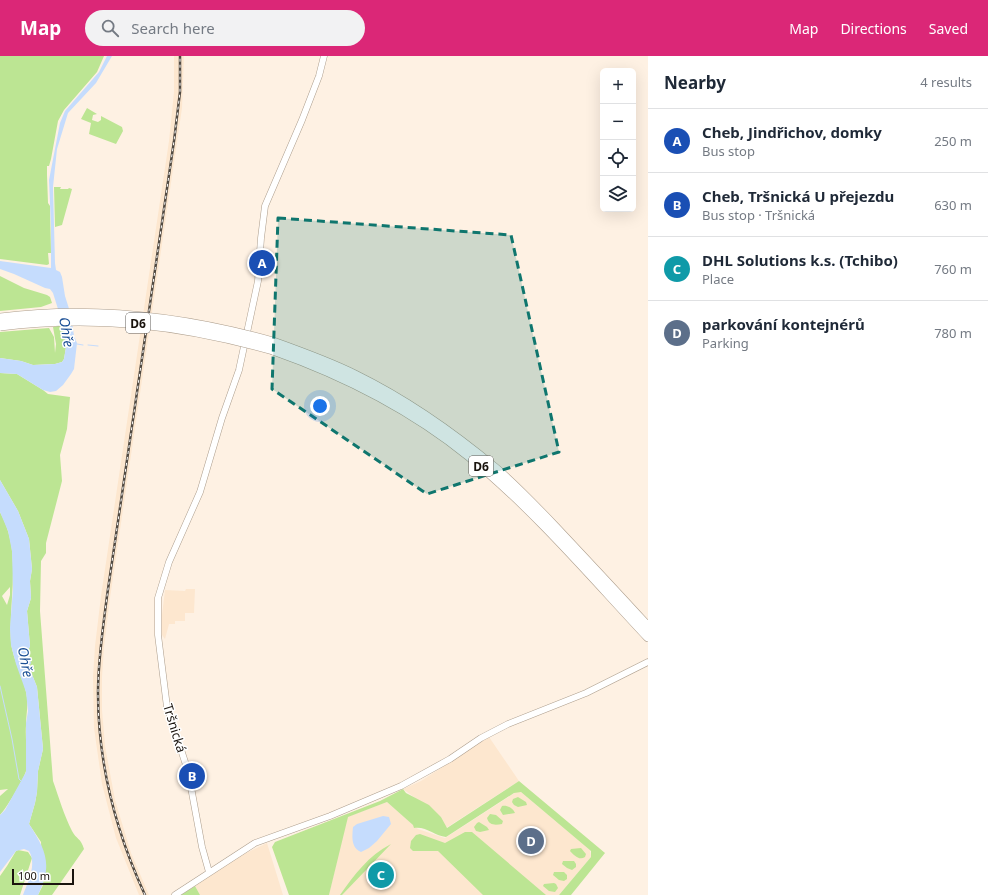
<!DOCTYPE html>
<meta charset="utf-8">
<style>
body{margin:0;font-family:"Noto Sans",sans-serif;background:#f2f2f3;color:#1f2937}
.controls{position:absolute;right:12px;top:12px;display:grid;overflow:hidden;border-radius:6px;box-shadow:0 4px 16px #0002}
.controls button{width:36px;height:36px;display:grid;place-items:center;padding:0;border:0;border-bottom:1px solid #e0e1e3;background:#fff;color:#1f2937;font:20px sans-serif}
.scale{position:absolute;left:12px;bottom:10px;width:62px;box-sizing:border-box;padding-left:4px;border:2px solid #1a140e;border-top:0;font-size:11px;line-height:14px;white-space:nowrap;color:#1a140e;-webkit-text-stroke:3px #fff;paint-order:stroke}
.you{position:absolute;left:320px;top:350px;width:14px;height:14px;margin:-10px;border:3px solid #fff;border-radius:50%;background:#1a73e8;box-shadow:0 0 0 6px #1a73e833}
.badge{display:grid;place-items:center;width:26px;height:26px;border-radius:50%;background:#db2777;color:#fff;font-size:13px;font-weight:700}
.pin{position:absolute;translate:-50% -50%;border:2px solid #fff;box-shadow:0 1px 4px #0006}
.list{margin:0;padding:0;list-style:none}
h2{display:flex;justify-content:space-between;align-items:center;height:52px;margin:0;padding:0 16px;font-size:17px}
h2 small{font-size:13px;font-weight:400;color:#747a83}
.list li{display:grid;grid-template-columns:26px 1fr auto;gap:12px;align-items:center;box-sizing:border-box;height:64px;padding:0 16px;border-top:1px solid #e0e1e3}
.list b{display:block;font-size:15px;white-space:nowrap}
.list p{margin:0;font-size:13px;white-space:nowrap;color:#747a83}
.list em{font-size:13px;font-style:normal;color:#747a83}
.icon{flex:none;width:22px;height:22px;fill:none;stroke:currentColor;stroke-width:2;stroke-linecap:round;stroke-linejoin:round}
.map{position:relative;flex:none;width:648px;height:839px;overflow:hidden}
header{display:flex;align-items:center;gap:24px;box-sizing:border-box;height:56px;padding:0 20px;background:#db2777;color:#fff}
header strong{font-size:19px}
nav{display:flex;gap:22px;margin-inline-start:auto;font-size:14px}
.search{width:280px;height:36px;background:#f2f2f3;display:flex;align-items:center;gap:10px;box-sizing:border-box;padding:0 14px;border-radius:22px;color:#747a83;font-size:15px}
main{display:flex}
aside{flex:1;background:#fff}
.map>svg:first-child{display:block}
.built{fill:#fde7cf}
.green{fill:#bce593;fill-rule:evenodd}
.water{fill:#c5dcfd}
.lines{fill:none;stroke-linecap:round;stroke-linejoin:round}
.stream{stroke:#c5dcfd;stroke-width:1}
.tertiary-casing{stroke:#ad9e8d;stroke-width:7}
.motorway-casing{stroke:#ad9e8d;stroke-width:10}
.tertiary{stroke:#fff;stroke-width:6}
.motorway{stroke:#fff;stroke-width:9}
.rail-casing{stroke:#504941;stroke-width:2.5}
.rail{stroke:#fff;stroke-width:1;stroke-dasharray:3;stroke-linecap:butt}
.motorway-bridge-casing{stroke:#ad9e8d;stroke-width:10;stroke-linecap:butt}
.motorway-bridge{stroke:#fff;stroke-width:9}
.marked{fill:#0f766e;fill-opacity:0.2;stroke:#0f766e;stroke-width:3;stroke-dasharray:8 5;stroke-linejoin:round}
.labels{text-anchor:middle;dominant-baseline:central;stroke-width:3;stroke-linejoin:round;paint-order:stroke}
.shield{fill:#fff;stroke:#5f5a56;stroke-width:1}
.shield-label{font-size:12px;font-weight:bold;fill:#1a140e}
.street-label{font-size:13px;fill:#1a140e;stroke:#fff}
.water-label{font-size:14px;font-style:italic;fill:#1b4f95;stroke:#fff}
</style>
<header>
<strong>Map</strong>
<div class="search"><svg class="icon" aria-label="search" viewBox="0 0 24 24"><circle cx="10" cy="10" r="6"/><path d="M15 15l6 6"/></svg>Search here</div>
<nav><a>Map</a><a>Directions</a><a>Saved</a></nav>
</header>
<main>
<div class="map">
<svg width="648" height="839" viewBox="0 0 648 839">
<rect width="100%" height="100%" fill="#fef1e3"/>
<path class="built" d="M174,0H184L182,52L110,542L104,591L102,621V654L105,690L115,744L131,797L149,839H139L116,782L102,728L94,672L93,621L95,590L101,540L169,85L174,36Z
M186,533H195L194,557H185V565H175V568H169L165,583L162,579V559L165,534L185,535Z
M489,681L519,725L446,772L441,761L403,733L421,725Z
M516,736H521L590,794L591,801L559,839H329L347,761L387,746L418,773L445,782Z
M267,787L283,839H200L195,830L240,800Z"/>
<path class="green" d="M0,0H104L97,16L64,54L58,65L51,103L49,110H47V119L48,147L50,150L51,197H48L49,208L47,209L0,203Z
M87,52L97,58L93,59L92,64L98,66L101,64V60L122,71L123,75L116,88L89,78L91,67L81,63Z
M54,131H61L60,133H68L69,132L72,133L62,169L55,171Z
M0,220L24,232L47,239L50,241L52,247L41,251L0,255Z
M63,269L66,291L64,303L62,306L55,308L33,309L21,305L0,302V276L49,272L54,281L55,297L56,288L53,271Z
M0,317L17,318L43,334L48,338L70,341L67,373L60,399L62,425L46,487V497L41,505L40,555L53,725C59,742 64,759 72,775C76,783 81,782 84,793L52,839H38L43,829L41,786L29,768L35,747L37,736L38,715L43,693L37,631L29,611L30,601L28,595L30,590L27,555L31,542L30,525L32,513L29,483L18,455L0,424Z
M0,456C23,497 8,543 11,587C13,604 23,620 26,636C29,649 26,657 26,669C25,684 28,700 26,715C24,723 6,753 0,759V740L8,733L0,734ZM10,531V539L7,549L2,540Z
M519,725L605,797L571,839H559L591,801V795L521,736L514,737L446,781C435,780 426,770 414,772L413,769L387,746L348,761L329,839H289L272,791L275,786L380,745L403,733L406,737L429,749L441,761L447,772Z
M518,741L526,746L527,749L518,751L514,749L512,746L513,743Z
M502,750C507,749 513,752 515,757L503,759L500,754Z
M490,758L496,759L503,765L502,768C496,769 489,770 487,762Z
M479,766L487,771L489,774L480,776L476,775L474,771L477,767Z
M465,776H472L546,839H483L438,795H413L410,792L411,785L416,779L420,778L445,787Z
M391,788L342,839H340C355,818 368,800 391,788Z
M581,792L586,798L585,801C579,805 574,799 570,795L571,793Z
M18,794L28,796L32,802L20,839H0V820L7,810L16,795Z
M563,805H574L576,808V811L572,814L567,812L562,808Z
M554,816H564L567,819V823L564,825L559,824L553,819Z
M554,827L556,828L558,832L555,836L549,835L543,830L544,828Z
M195,830L200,839H181Z"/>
<path class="water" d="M107,0H112L96,27L68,57L57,93L53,131L55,207L56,214L60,216L62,221L65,240L71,259L74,280L77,287L74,313L71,318L63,329L56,335L50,336L43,334L17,318L0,317V302L21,305L33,309L55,308L62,306L64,303L66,291L63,269L53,237L50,233L45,232L14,218L0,213V205L51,212V170L49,124L60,67L65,55L99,16Z
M0,424L18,455L29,483L32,513L30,525L31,542L27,555L30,590L28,595L31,607L29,611L37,631L43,693L38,715L37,736L35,747L29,768C46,794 53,809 38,839H23C28,825 37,809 29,795L24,793L16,795L0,816V759L5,754L26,716V667L28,655L26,636L16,608L11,589L10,572L13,533L12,495L8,475L0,456Z
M383,760L389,761L391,768L377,785L369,792L361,796C351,792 352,781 353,771L357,768Z"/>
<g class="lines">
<path class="stream" d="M77,288L83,289
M88,289L98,290
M0,630L12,683L19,723L21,725"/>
<g class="tertiary-casing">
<path id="tertiary" d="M209,816L202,791L188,715L167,651L158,579V542L169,506L200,436L222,362L239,314L258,225L261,182L265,150L302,64L319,20L324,0
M175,839L255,787L330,760L401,730L450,703L481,682L508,668L586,637L648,606"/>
</g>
<g class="motorway-casing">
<path id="motorway" d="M273,286C301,296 329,306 355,319C406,344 453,377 496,413C517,431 536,451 555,471C586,504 617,537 648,571
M273,294C344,319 411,353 469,400C535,454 590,519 648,581"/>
</g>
<use href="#tertiary" class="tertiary"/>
<use href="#motorway" class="motorway"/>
<g class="rail-casing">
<path id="rail" d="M145,839C116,776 98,706 98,637C98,604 103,572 107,540L174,85L180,36V0"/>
</g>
<use href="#rail" class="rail"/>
<g class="motorway-bridge-casing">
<path id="motorway-bridge" d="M0,262C93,250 184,261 273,286
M0,270C96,258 181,268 273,294"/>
</g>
<use href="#motorway-bridge" class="motorway-bridge"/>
</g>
<path class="marked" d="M278,162L511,179L559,396L427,438L272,333Z"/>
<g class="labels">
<g class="shield">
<rect x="126" y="257" width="24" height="20" rx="3"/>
<rect x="469" y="400" width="24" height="20" rx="3"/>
</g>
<g class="shield-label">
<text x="138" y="267">D6</text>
<text x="481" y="410">D6</text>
</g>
<g class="street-label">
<text transform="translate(175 672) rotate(73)">Tršnická</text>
</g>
<g class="water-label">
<text transform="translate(67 276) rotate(80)">Ohře</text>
<text transform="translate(26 606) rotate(79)">Ohře</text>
</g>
</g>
</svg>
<div class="controls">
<button>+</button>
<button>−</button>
<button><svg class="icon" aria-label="locate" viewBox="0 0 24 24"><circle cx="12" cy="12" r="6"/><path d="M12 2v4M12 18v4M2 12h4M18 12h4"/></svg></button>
<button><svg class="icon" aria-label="layers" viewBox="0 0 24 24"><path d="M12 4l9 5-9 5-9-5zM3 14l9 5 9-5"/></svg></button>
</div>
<div class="scale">100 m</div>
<div class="you"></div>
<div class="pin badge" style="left:262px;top:207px;background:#1a4fb4">A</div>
<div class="pin badge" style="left:192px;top:720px;background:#1a4fb4">B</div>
<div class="pin badge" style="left:381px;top:819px;background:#0f9aa8">C</div>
<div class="pin badge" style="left:531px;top:785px;background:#5c6f8a">D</div>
</div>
<aside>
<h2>Nearby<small>4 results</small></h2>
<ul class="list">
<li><span class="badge" style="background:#1a4fb4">A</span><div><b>Cheb, Jindřichov, domky</b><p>Bus stop</p></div><em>250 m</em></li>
<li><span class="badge" style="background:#1a4fb4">B</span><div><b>Cheb, Tršnická U přejezdu</b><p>Bus stop · Tršnická</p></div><em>630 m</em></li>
<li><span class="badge" style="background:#0f9aa8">C</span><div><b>DHL Solutions k.s. (Tchibo)</b><p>Place</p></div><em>760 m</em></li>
<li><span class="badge" style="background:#5c6f8a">D</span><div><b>parkování kontejnérů</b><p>Parking</p></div><em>780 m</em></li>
</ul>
</aside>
</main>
